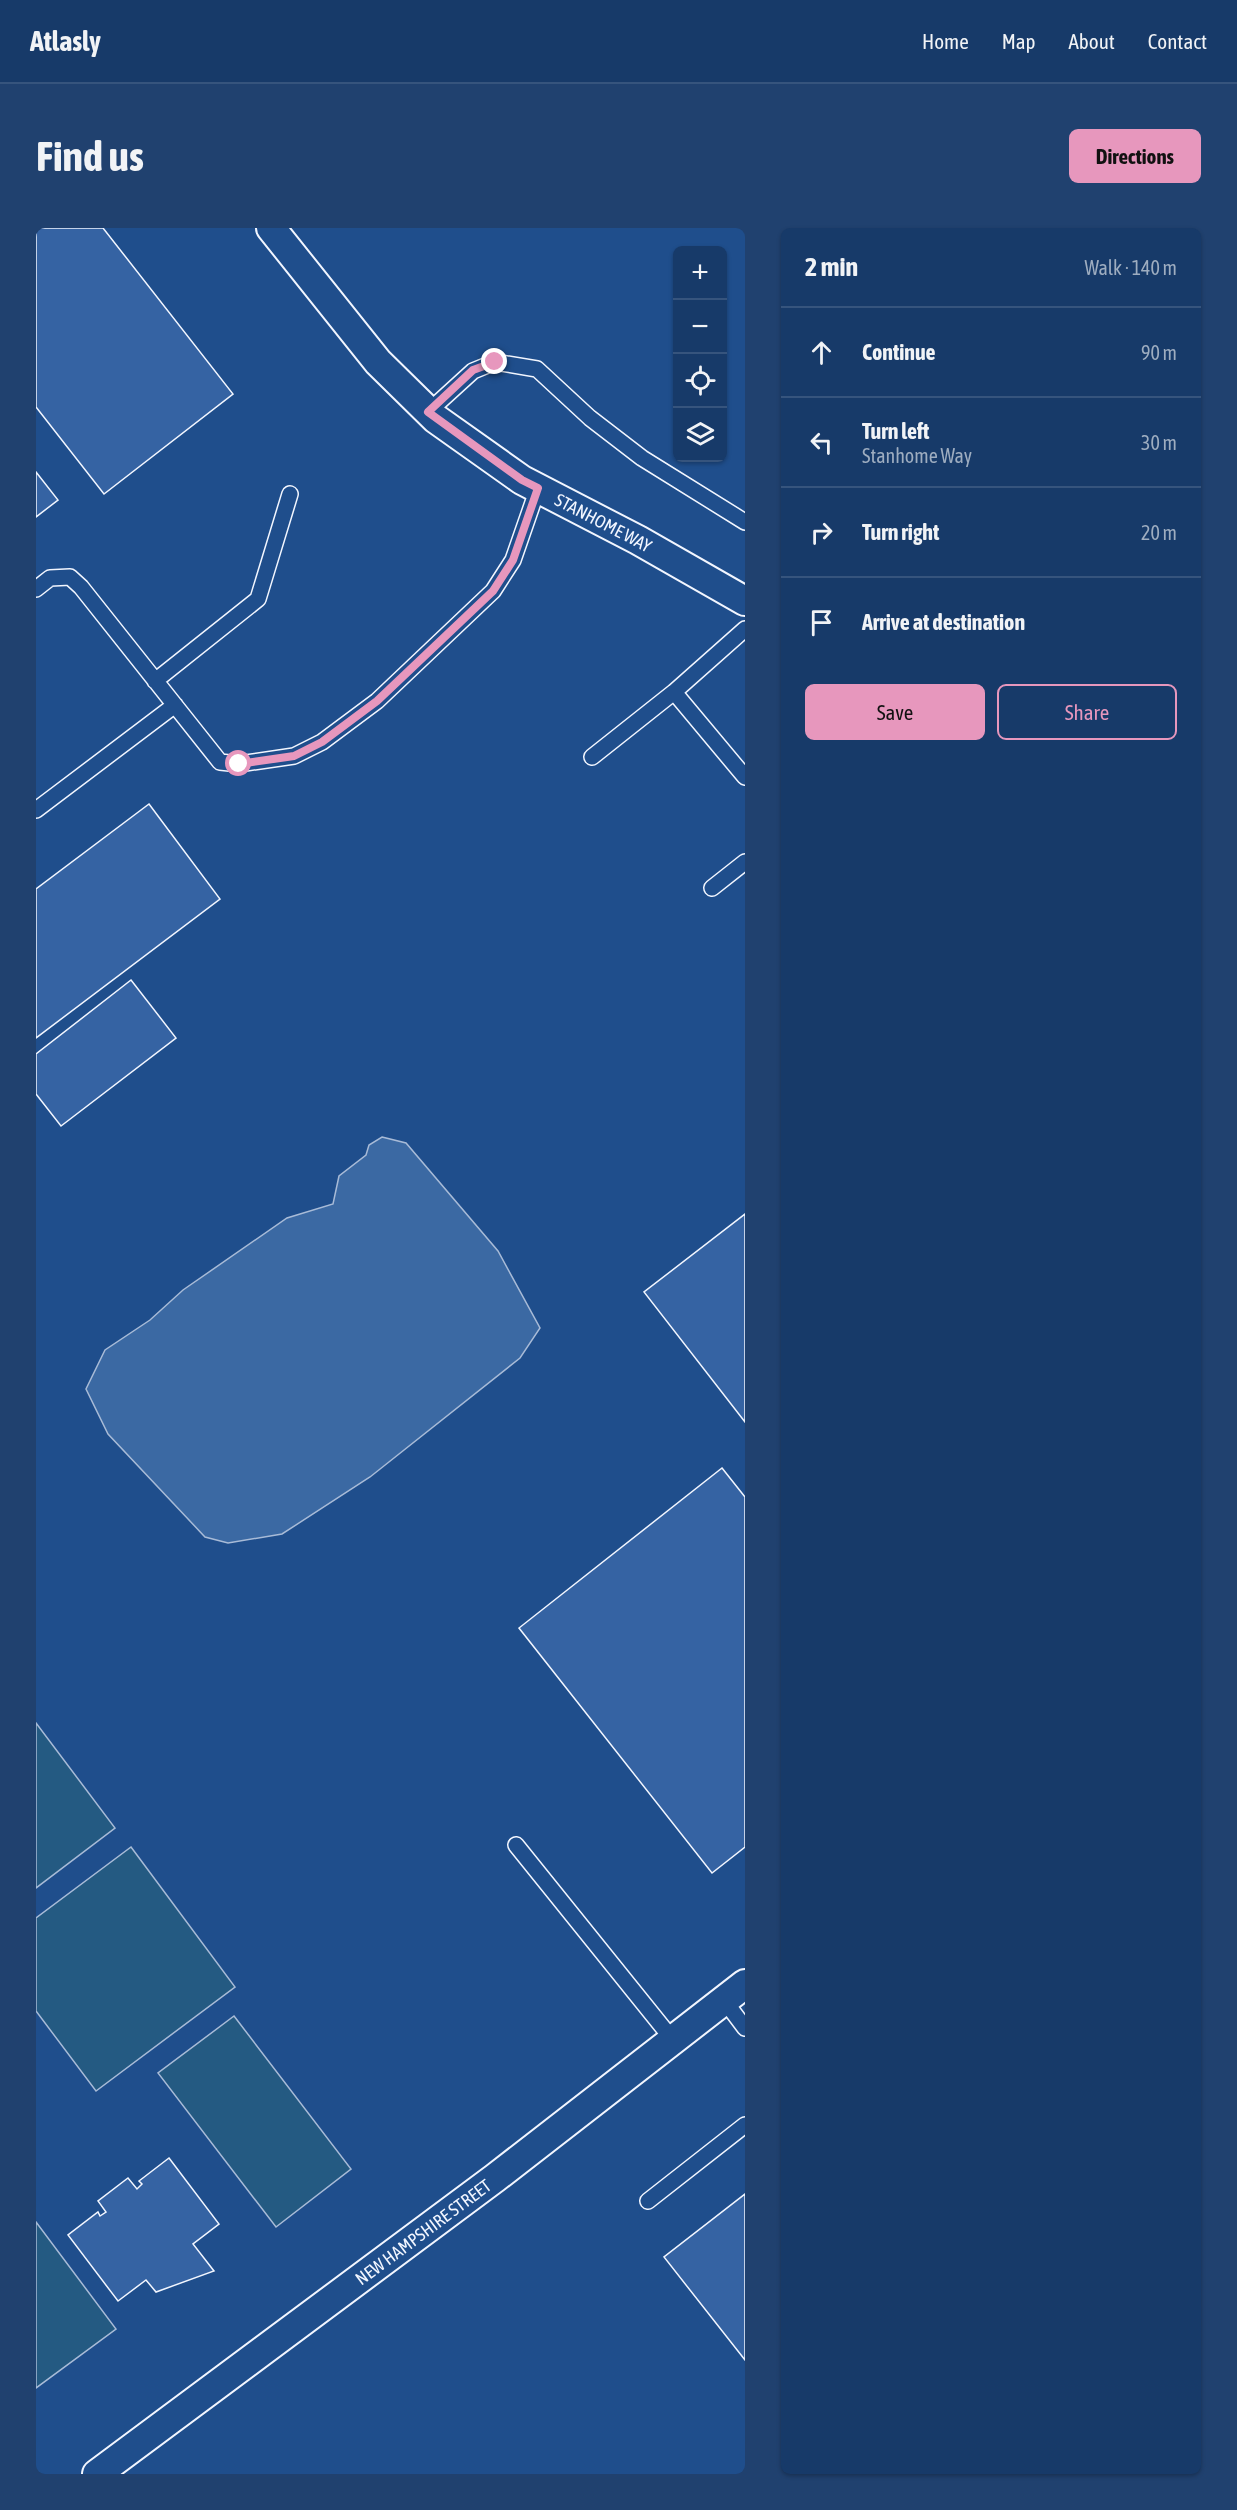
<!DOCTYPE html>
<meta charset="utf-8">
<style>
body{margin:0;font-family:"Asap Condensed",sans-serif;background:#20416f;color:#f1f3f6}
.controls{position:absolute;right:18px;top:18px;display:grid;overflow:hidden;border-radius:9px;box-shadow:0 2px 4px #0004}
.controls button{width:54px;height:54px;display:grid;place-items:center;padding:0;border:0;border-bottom:2px solid #36547d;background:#173a69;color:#f1f3f6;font:30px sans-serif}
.stop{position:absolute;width:18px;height:18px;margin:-14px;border:4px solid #e797bd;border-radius:50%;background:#fff}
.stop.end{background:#e797bd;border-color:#fff;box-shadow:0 2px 6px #0008}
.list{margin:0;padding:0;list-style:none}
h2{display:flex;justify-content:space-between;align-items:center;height:78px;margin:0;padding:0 24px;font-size:26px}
h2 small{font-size:20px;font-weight:400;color:#9eadc0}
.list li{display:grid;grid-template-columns:39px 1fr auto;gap:18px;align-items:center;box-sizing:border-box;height:90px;padding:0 24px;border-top:2px solid #36547d}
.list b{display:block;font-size:22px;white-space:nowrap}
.list p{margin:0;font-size:20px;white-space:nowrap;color:#9eadc0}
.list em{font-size:20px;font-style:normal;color:#9eadc0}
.actions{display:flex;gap:12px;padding:18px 24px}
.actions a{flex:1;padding:14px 0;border:2px solid #e797bd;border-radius:9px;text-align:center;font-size:21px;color:#e797bd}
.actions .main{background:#e797bd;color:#111}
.icon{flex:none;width:33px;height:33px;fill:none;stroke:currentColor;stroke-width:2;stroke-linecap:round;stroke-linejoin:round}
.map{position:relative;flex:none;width:709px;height:2246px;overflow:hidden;border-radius:9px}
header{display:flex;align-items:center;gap:36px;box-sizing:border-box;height:84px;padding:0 30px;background:#173a69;border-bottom:2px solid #36547d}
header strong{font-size:28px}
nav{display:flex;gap:33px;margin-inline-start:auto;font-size:21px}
.intro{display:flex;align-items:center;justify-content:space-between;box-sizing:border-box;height:144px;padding:0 36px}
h1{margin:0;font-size:42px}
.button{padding:15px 27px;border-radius:9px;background:#e797bd;color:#111;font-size:21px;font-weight:700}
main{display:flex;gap:36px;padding:0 36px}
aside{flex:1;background:#173a69;border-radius:9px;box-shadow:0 2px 4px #0004}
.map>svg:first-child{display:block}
.green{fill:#245a82;stroke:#a8bbd7;stroke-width:1.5}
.water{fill:#3b69a3;stroke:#a8bbd7;stroke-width:1.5}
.building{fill:#3563a3;stroke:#f2f6ff;stroke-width:1.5}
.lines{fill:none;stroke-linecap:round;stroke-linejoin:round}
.lane-casing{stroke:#f2f6ff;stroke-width:18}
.street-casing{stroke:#f2f6ff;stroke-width:32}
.lane{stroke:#1f4e8c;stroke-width:15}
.street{stroke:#1f4e8c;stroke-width:28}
.route{stroke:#e797bd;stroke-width:8}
.labels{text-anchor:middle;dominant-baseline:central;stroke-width:4.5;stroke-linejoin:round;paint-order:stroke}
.street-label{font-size:18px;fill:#f2f6ff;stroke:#1f4e8c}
</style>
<header>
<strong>Atlasly</strong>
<nav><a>Home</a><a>Map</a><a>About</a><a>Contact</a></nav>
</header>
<div class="intro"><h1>Find us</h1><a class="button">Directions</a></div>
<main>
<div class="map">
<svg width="709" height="2246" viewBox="0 0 709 2246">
<rect width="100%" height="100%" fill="#1f4e8c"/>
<path class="green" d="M0,1495L79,1600L0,1660Z
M95,1619L199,1759L60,1863L0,1783V1690Z
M198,1788L315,1941L240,1999L122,1845Z
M0,1994L80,2101L0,2160Z"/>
<path class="water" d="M346,909L370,915L462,1023L504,1100L484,1130L334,1249L246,1306L192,1315L169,1309L72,1206L50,1161L69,1122L114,1092L147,1062L251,990L297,976L303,948L330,927L333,917Z"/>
<path class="building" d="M0,0H67L197,166L68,266L0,179Z
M0,244L22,272L0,289Z
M113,576L184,671L0,810V661Z
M95,752L140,810L25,898L0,866V826Z
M709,986V1194L608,1064Z
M686,1240L709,1269V1619L676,1645L483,1400Z
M133,1930L183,1996L157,2016L178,2043L120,2064L110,2052L82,2073L32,2007L62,1984L64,1988L70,1984L62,1973L92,1950L101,1961L106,1956L103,1953Z
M709,1966V2132L628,2029Z"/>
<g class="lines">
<g class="lane-casing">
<path id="lane" d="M392,184L437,143L459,134L501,141L554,190L606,230L709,294
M0,361L14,350L34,349L45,359L184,534L203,536L258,528L286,514L341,473L457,363L477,332L502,260
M709,401L638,464L709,549
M119,453L222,371L254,266
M556,529L638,464
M0,582L139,477
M676,660L709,634
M480,1617L637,1812
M688,1772L709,1800
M612,1973L709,1897"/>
</g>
<g class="street-casing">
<g id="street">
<path id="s1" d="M235,0L342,134L400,191L486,252L602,312L709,373"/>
<path id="s2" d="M61,2246L459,1950L709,1756"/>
</g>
</g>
<use href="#lane" class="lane"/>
<use href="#street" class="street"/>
</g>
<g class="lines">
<path class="route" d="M203,536L258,528L286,514L341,473L457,363L477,332L502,260L486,252L392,184L437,142L459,134"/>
</g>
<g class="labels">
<g class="street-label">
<text stroke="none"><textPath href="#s1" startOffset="450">STANHOME WAY</textPath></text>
<text stroke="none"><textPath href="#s2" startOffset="406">NEW HAMPSHIRE STREET</textPath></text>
</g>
</g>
</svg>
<div class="controls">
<button>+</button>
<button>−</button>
<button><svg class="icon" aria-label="locate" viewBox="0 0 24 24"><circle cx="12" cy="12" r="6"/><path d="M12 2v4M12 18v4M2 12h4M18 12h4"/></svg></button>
<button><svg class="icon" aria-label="layers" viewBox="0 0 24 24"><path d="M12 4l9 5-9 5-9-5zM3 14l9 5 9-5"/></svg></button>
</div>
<div class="stop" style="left:203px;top:536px"></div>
<div class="stop end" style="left:459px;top:134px"></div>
</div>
<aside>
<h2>2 min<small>Walk · 140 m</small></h2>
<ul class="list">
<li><svg class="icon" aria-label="ahead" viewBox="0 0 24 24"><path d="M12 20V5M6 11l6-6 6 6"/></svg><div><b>Continue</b></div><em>90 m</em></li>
<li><svg class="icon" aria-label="left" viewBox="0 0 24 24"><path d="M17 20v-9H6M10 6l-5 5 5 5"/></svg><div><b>Turn left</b><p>Stanhome Way</p></div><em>30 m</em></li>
<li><svg class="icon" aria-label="right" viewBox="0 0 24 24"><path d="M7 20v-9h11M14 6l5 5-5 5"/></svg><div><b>Turn right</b></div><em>20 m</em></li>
<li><svg class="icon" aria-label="arrive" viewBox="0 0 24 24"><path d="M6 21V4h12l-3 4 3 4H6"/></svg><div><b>Arrive at destination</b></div></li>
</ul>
<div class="actions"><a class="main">Save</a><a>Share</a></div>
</aside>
</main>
